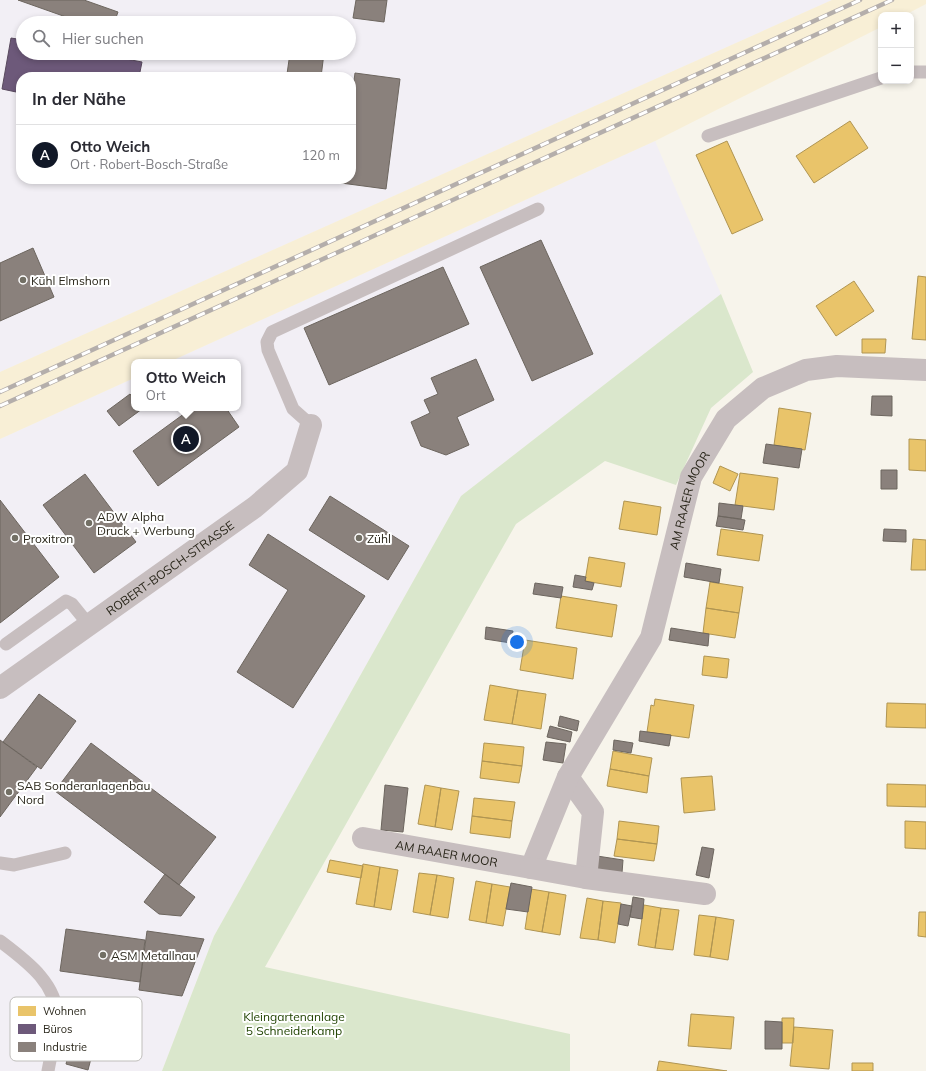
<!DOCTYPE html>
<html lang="de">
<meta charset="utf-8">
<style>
body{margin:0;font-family:Mulish,sans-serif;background:#f2f2f3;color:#2b2b33}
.controls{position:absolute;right:12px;top:12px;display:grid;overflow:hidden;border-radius:8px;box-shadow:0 2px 6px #0003}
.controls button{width:36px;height:36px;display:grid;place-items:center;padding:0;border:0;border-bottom:1px solid #e1e1e2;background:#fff;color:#2b2b33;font:20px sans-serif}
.you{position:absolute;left:517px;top:642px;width:14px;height:14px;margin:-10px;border:3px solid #fff;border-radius:50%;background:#1a73e8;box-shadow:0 0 0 6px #1a73e833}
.badge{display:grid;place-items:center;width:26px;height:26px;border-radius:50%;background:#111827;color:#fff;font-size:13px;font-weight:700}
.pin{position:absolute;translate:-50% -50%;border:2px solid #fff;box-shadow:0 1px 4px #0006}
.popup{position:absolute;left:131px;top:359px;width:110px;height:52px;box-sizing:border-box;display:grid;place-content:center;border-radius:8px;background:#fff;filter:drop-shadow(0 1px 3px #0005);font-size:13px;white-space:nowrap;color:#7c7c81}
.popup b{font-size:15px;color:#2b2b33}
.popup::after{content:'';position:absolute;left:50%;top:100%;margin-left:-8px;border:8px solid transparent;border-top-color:#fff}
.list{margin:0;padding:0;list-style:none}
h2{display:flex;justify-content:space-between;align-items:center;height:52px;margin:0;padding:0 16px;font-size:17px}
h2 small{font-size:13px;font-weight:400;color:#7c7c81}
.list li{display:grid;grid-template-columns:26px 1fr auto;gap:12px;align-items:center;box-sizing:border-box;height:60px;padding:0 16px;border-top:1px solid #e1e1e2}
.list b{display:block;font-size:15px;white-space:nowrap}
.list p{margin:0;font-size:13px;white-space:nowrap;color:#7c7c81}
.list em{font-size:13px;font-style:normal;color:#7c7c81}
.icon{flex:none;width:22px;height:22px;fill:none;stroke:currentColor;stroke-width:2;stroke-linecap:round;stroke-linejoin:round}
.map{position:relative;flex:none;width:926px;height:1071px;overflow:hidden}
.search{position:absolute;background:#fff;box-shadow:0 2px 6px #0003;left:16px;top:16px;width:340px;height:44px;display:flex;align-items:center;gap:10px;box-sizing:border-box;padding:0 14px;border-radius:22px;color:#7c7c81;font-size:15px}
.panel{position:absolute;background:#fff;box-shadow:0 2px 6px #0003;left:16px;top:72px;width:340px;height:112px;border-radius:16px}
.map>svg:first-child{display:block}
.industrial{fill:#f2eff5;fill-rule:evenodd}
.built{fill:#f8efd6}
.green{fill:#dae7cc}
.homes{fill:#e9c46a;stroke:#b09552}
.offices{fill:#6d597a;stroke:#594a5e}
.industry{fill:#8a817c;stroke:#6d665f}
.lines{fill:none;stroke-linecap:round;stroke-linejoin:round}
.service{stroke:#c7bebf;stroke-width:13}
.minor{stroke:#c7bebf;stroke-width:22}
.rail-casing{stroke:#b4aeab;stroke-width:4.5}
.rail{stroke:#fff;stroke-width:3;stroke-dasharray:9;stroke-linecap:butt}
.poi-dot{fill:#726f64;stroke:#fff;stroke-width:1.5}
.labels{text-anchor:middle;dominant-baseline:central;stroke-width:4;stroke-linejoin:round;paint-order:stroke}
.poi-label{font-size:12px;fill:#2a271b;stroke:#fff;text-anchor:start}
.street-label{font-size:12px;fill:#2a271b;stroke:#fff}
.park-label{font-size:12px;fill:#204300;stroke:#fff}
.key{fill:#fff;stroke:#bfbebb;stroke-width:1}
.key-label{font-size:11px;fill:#2a271b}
</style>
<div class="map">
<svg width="926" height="1071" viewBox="0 0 926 1071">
<rect width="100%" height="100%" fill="#f7f4eb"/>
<path class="industrial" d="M0,0H832L0,372ZM23,23H349V53H23ZM21,77H351V179H21Z
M655,141L721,294L461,496L214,936L162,1071H0V439L134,378V408H238V362H169Z"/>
<path class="built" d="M832,0H926V4L905,15H881V27L655,141L169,362H134V378L0,439V372Z"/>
<path class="green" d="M721,294L753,372L711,408L676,485L605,461L516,524L265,967L570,1034V1071H162L214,936L461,496Z"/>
<path class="homes" d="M850,121L868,148L814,183L796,156Z
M727,141L763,220L732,234L696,155Z
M918,276L926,277V340L912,339Z
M854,281L874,311L836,336L816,306Z
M862,339H886L885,353H862Z
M779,408L811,413L805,450L774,445Z
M909,439L926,440V471L909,470Z
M720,466L738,474L730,491L713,483Z
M740,473L778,478L774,510L735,505Z
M624,501L661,507L657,535L619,529Z
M721,529L763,535L759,561L717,555Z
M913,539L926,540V570H911Z
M589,557L625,563L621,587L585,581Z
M710,582L743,587L739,613L706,608Z
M561,596L617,605L612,637L556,628Z
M706,608L739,613L735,638L703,633Z
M525,640L577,648L573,679L520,670Z
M704,656L729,659L727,678L702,675Z
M490,685L518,690L512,724L484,720Z
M518,690L546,694L541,729L512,724Z
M655,699L694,705L689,738L647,732L651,705L654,706Z
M887,703L926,704V728L886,727Z
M484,743L524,747L522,766L482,761Z
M613,751L652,758L649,776L610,769Z
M482,761L522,766L519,783L480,778Z
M610,769L649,776L647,793L607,786Z
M712,776L715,810L684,813L681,778Z
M887,784L926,785V807L887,806Z
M425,785L441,788L435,827L418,824Z
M441,788L459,791L452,830L435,827Z
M474,798L515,802L512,821L472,816Z
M472,816L512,821L510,838L470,833Z
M619,821L659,826L657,844L617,839Z
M905,821L926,822V849L905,848Z
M617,839L657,844L654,861L614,856Z
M330,860L363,866L361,878L327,872Z
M363,864L380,867L374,907L356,904Z
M380,867L398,870L391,910L374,907Z
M419,873L437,875L430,915L413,912Z
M437,875L454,878L448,918L430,915Z
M476,881L492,884L486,923L469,920Z
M492,884L510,887L503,926L486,923Z
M531,889L549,892L542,932L525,929Z
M549,892L566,895L560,935L542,932Z
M587,898L603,901L598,940L580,938Z
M603,901L621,903L615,943L598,940Z
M644,905L661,908L655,948L638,945Z
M661,908L679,910L673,950L655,948Z
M919,912H926V937L918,936Z
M699,915L716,917L710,957L694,955Z
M716,917L734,920L728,960L710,957Z
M691,1014L734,1017L731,1049L688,1046Z
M782,1018H794L793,1043H782Z
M794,1027L833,1030L829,1069L790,1066Z
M659,1061L727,1071H657Z
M852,1063H873V1071H852Z"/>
<path class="offices" d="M11,38L23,40V53H94L142,62L139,77H21V93L2,89Z"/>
<path class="industry" d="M18,0H84L118,12L114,23H83Z
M356,0H387L384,22L353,18Z
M290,53H324L321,77L287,74Z
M355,73L400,79L386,189L341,183L342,179H351V104Z
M541,240L593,354L532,381L480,267Z
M33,248L54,297L0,321V263Z
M443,267L469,324L329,385L304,328Z
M476,359L494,400L457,417L469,445L446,455L421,446L411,422L430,413L424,400L438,394L431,378Z
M130,394L134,399V408L142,409L119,426L107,411Z
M872,396H892V416L871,415Z
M192,408H226L239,427L158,486L133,451Z
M766,444L802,449L799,468L763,463Z
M881,470H897V489H881Z
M85,474L136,542L94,573L43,505Z
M330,496L409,546L388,580L309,530Z
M0,500L59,577L0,623Z
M719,503L743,506L741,519L718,516Z
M718,516L745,520L743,530L716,526Z
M884,529L906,530V542L883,541Z
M268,534L365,596L293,708L237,672L288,590L249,565Z
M686,563L721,569L719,583L684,577Z
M575,575L586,577L585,581L594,583L592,590L573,587Z
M535,583L563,587L561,598L533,594Z
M486,627L513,631L511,643L485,639Z
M671,628L709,634L708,646L669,640Z
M39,694L76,721L41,769L3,742Z
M560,716L579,721L577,731L558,726Z
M550,726L572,732L570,742L547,737Z
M640,731L671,735L669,746L639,741Z
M0,740L37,767L0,817Z
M614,740L633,743L631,753L613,750Z
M546,742L566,744L563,763L543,760Z
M91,743L216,837L179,885L55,791Z
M385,785L408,788L403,832L381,830Z
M702,847L714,849L709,878L696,875Z
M597,856L623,860L622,873L596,870Z
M165,874L195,897L181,916L159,914L144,902Z
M511,883L532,887L528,912L506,909Z
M633,897L644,899L642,919L630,917Z
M621,904L632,906L628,926L618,924Z
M66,929L145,940L140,982L60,971Z
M147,931L204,939L182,996L139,990Z
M78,1018L100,1024L88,1070L66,1064Z
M765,1021L782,1022V1049H765Z"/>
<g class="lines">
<path class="service" d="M911,72H926
M708,136L881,78
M311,425L293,409L268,350L267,342L272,332L538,209
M6,644L66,601L72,604L89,625
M0,863L14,865L65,853
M0,941C25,960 59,984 57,1020C56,1036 51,1054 48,1071"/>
<g class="minor">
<path id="s1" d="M0,688L255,507L297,471L311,425"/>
<path d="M568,777L593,812L586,878"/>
<path id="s2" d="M363,838L531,868L568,777L651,638L691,477L726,419L763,388L806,370L837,366L926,370"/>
<path d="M531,868L586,878L705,894"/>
</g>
<g class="rail-casing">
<path id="rail" d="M0,392L860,0
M0,406L892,0"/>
</g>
<use href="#rail" class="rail"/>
</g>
<g class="poi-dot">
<circle cx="23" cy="280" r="4"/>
<circle cx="89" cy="523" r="4"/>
<circle cx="15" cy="538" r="4"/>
<circle cx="359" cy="538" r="4"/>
<circle cx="9" cy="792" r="4"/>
<circle cx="103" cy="955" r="4"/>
</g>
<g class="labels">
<g class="poi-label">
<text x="31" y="280">Kühl Elmshorn</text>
<text x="97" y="516">ADW Alpha<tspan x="97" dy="14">Druck + Werbung</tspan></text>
<text x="23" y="538">Proxitron</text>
<text x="367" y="538">Zühl</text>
<text x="17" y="785">SAB Sonderanlagenbau<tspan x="17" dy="14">Nord</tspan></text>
<text x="111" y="955">ASM Metallnau</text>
</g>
<g class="street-label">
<text stroke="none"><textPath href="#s2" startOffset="574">AM RAAER MOOR</textPath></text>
<text stroke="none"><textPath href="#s1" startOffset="208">ROBERT-BOSCH-STRASSE</textPath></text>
<text stroke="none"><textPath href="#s2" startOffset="85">AM RAAER MOOR</textPath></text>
</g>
<g class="park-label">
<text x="294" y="1016">Kleingartenanlage<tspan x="294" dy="14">5 Schneiderkamp</tspan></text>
</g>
</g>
<rect x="10" y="997" width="132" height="64" rx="6" class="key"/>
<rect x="18" y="1006" width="18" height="10" fill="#e9c46a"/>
<rect x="18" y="1024" width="18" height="10" fill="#6d597a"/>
<rect x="18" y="1042" width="18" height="10" fill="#8a817c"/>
<g class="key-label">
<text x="43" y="1015">Wohnen</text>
<text x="43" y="1033">Büros</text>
<text x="43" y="1051">Industrie</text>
</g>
</svg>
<div class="controls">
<button>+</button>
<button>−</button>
</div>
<div class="you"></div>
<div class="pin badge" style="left:186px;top:439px">A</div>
<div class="popup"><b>Otto Weich</b>Ort</div>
<div class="search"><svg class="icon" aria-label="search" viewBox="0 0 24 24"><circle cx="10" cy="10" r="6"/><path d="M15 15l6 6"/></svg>Hier suchen</div>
<section class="panel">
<h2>In der Nähe<small></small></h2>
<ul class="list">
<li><span class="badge">A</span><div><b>Otto Weich</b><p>Ort · Robert-Bosch-Straße</p></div><em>120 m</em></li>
</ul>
</section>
</div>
